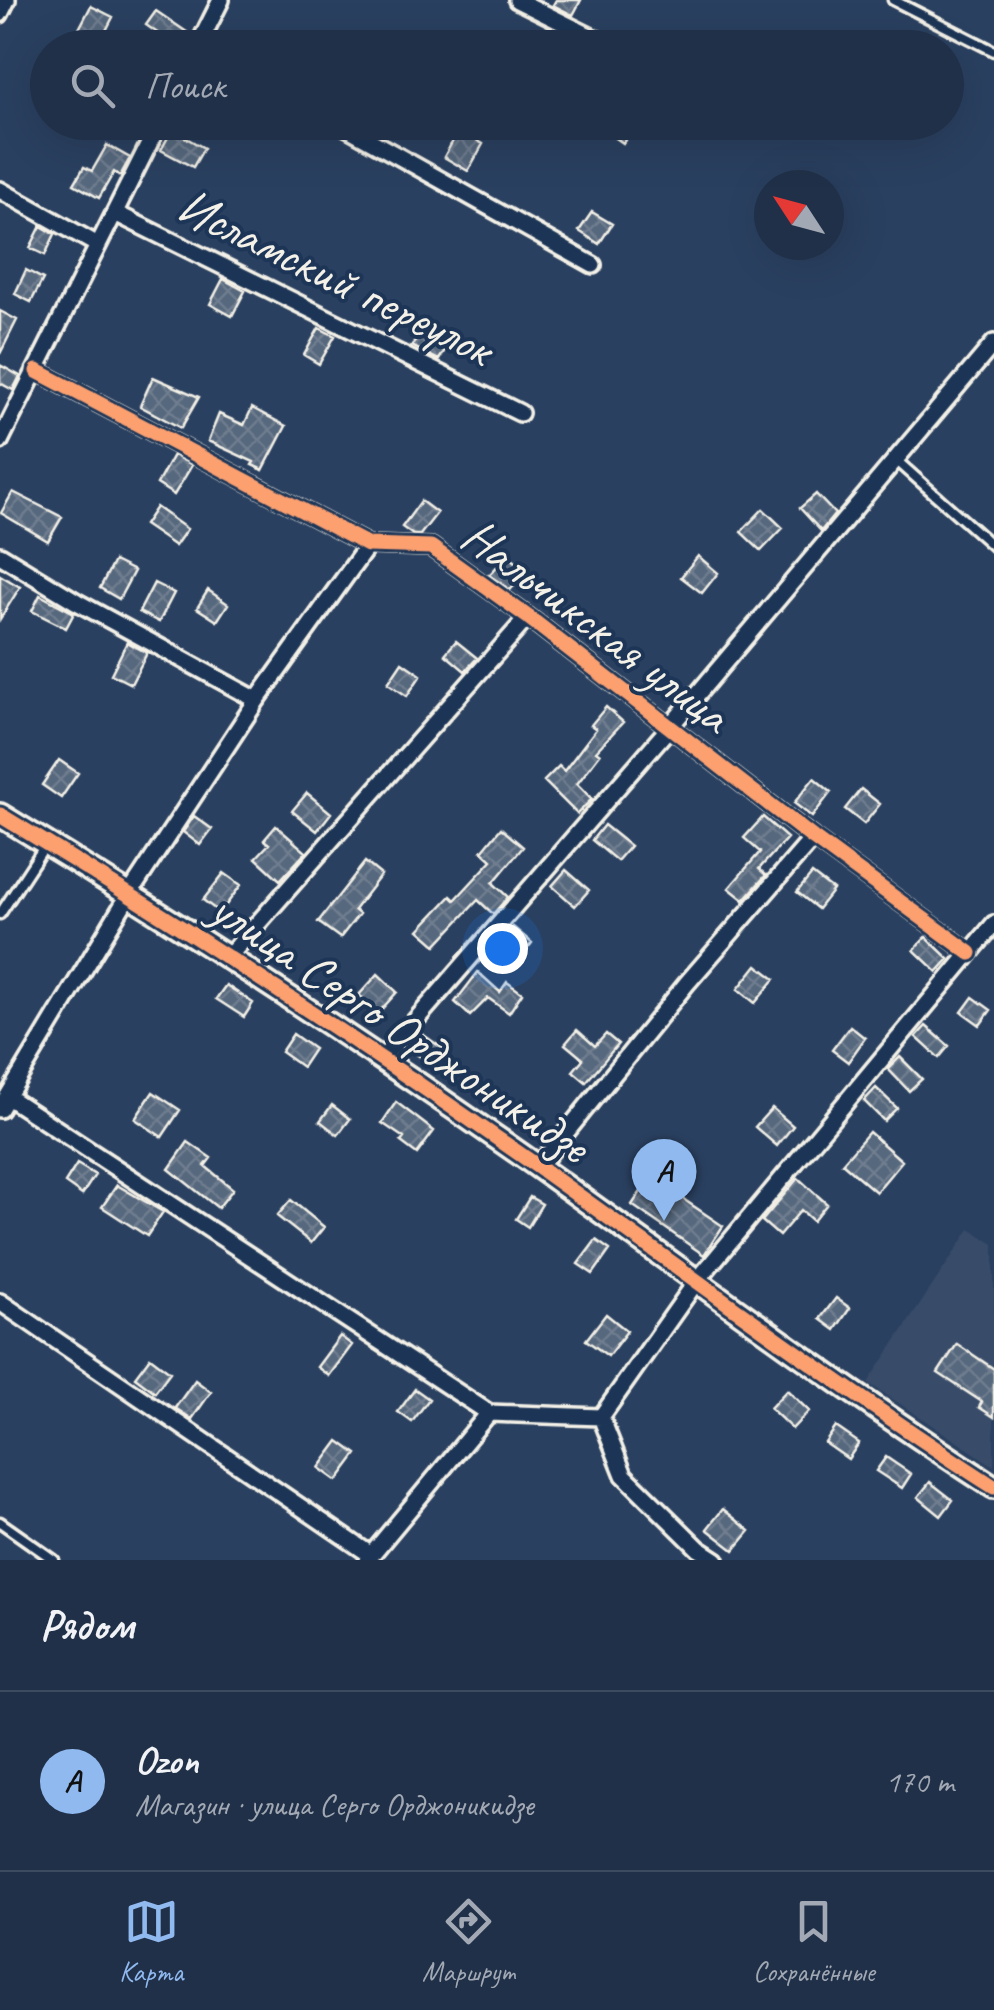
<!DOCTYPE html>
<html lang="ru">
<meta charset="utf-8">
<style>
body{margin:0;font-family:Caveat,sans-serif;background:#28384f;color:#f1f3f6}
.compass{position:absolute;left:754px;top:170px;width:90px;height:90px;border-radius:50%;background:#203048;box-shadow:0 10px 40px #0002;rotate:306deg}
.you{position:absolute;left:502px;top:948px;width:35px;height:35px;margin:-25px;border:8px solid #fff;border-radius:50%;background:#1a73e8;box-shadow:0 0 0 15px #1a73e833}
.badge{display:grid;place-items:center;width:65px;height:65px;border-radius:50%;background:#90b9f0;color:#111;font-size:32px;font-weight:700}
.pin{position:absolute;translate:-50% -82px;filter:drop-shadow(0 2px 5px #0008)}
.pin::after{content:'';position:absolute;top:52px;width:35px;height:30px;background:inherit;clip-path:polygon(0 0,100% 0,50% 100%)}
.list{margin:0;padding:0;list-style:none}
h2{display:flex;justify-content:space-between;align-items:center;height:130px;margin:0;padding:0 40px;font-size:42px}
h2 small{font-size:32px;font-weight:400;color:#a2a9b4}
.list li{display:grid;grid-template-columns:65px 1fr auto;gap:30px;align-items:center;box-sizing:border-box;height:180px;padding:0 40px;border-top:2px solid #3d4b60}
.list b{display:block;font-size:38px;white-space:nowrap}
.list p{margin:0;font-size:32px;white-space:nowrap;color:#a2a9b4}
.list em{font-size:32px;font-style:normal;color:#a2a9b4}
.icon{flex:none;width:55px;height:55px;fill:none;stroke:currentColor;stroke-width:2;stroke-linecap:round;stroke-linejoin:round}
.map{position:relative;flex:none;width:994px;height:1560px;overflow:hidden}
.search{position:absolute;background:#203048;box-shadow:0 10px 40px #0002;left:30px;right:30px;top:30px;height:110px;display:flex;align-items:center;gap:25px;box-sizing:border-box;padding:0 35px;border-radius:55px;color:#a2a9b4;font-size:38px}
.sheet{height:310px;background:#203048}
nav{display:flex;justify-content:space-around;align-items:center;box-sizing:border-box;height:140px;border-top:2px solid #3d4b60;background:#203048;font-size:28px;color:#a2a9b4}
nav a{display:grid;justify-items:center;gap:5px}
nav .on{color:#90b9f0}
.map>svg:first-child{display:block}
.built{fill:#374c69}
.building{fill:url(#building-cross-hatch);stroke:#f4f1e8;stroke-width:2.5}
.lines{fill:none;stroke-linecap:round;stroke-linejoin:round}
.lane-casing{stroke:#f4f1e8;stroke-width:15}
.street-casing{stroke:#f4f1e8;stroke-width:22}
.secondary-casing{stroke:#f4f1e8;stroke-width:28}
.lane{stroke:#1d3557;stroke-width:8}
.street{stroke:#1d3557;stroke-width:15}
.secondary{stroke:#1d3557;stroke-width:20}
.cycleway-casing{stroke:#1d3557;stroke-width:21}
.cycleway{stroke:#fca06f;stroke-width:15}
.labels{text-anchor:middle;dominant-baseline:central;stroke-width:8;stroke-linejoin:round;paint-order:stroke}
.street-label{font-size:50px;fill:#f4f1e8;stroke:#1d3557}
</style>
<div class="map">
<svg width="994" height="1560" viewBox="0 0 994 1560">
<defs>
<pattern id="building-cross-hatch" width="8" height="8" patternUnits="userSpaceOnUse" patternTransform="scale(2.5)"><rect width="8" height="8" fill="#56677d"/><path d="M0 0l8 8M0 8l8-8" fill="none" stroke="#6f7d8f"/></pattern>
</defs>
<rect width="100%" height="100%" fill="#2a4060"/>
<filter id="ink" filterUnits="userSpaceOnUse"><feTurbulence type="fractalNoise" baseFrequency=".01" numOctaves="2"/><feDisplacementMap in="SourceGraphic" scale="20" xChannelSelector="R" yChannelSelector="G"/><feConvolveMatrix kernelMatrix="1 2 1 2 8 2 1 2 1" color-interpolation-filters="sRGB"/></filter>
<g filter="url(#ink)">
<path class="built" d="M970,1229L994,1244V1466L868,1383Z"/>
<path class="building" d="M556,0H581L573,15L553,5Z
M91,6L113,17L97,48H69Z
M156,11L191,35L184,48H179L146,25Z
M593,122H637L623,143Z
M172,130L204,148L193,167L161,150Z
M459,130L483,144L468,171L444,157Z
M107,145L130,158L120,176L114,172L99,198L74,184L84,167L92,171Z
M592,212L612,224L599,244L579,231Z
M41,226L55,234L45,255L30,248Z
M26,270L43,279L31,302L15,294Z
M223,279L245,291L232,316L210,304Z
M0,311L17,320L0,354Z
M424,325L451,340L439,360L412,346Z
M319,328L335,336L319,364L304,355Z
M0,365L20,376L13,390L0,383Z
M153,377L199,397L181,428L140,406Z
M252,408L286,426L263,470L252,465L254,462L208,441L219,414L244,425Z
M173,455L192,465L174,495L157,484Z
M13,492L62,517L48,541L1,513Z
M816,494L835,514L821,531L800,508Z
M421,501L437,513L420,535H413L402,527Z
M156,507L187,529L175,546L144,525Z
M763,509L783,528L761,551L741,532Z
M508,555L527,572L510,590L489,575Z
M698,556L718,573L702,593L681,577Z
M114,561L134,571L119,599L100,588Z
M0,575L20,587L0,619Z
M154,583L174,593L159,622L139,612Z
M208,590L228,604L217,621L197,608Z
M40,595L74,613L66,628L32,611Z
M456,641L477,658L465,671L445,654Z
M127,642L147,653L131,684L111,674Z
M402,662L421,675L407,696L388,683Z
M606,707L623,722L596,751L600,754L577,784L592,799L577,814L544,781L559,766L564,771L596,729L591,725Z
M59,760L78,773L61,798L42,785Z
M814,778L831,792L812,817L794,803Z
M861,789L880,804L864,824L845,809Z
M307,793L331,813L317,831L292,811Z
M194,816L212,829L200,845L183,832Z
M763,817L787,838L759,869L766,875L744,900L729,888L760,852L744,838Z
M604,825L630,846L617,861L592,840Z
M276,826L306,852L280,880L256,858L269,844L264,840Z
M501,828L523,847L493,883L508,897L493,914L478,900L436,945L419,930L451,896L455,900L492,860L482,851Z
M365,862L381,875L354,910L359,914L340,938L318,922Z
M566,870L589,890L575,906L552,886Z
M224,873L241,885L220,913L203,900Z
M812,874L833,890L818,909L797,892Z
M513,927L532,943L521,957L502,941Z
M926,937L949,959L937,972L914,950Z
M757,965L775,979L755,1003L738,989Z
M478,972L500,992L507,982L522,993L509,1013L488,998L470,1016L455,1002Z
M378,974L397,992L379,1012L359,995Z
M226,985L253,1003L244,1017L216,999Z
M973,997L991,1010L980,1025L962,1012Z
M850,1026L865,1038L848,1062L832,1050Z
M926,1026L949,1046L939,1058L916,1037Z
M577,1030L595,1046L606,1034L618,1044L586,1082L573,1071L583,1059L565,1044Z
M421,1033L446,1051L435,1067L409,1049Z
M293,1034L314,1049L302,1067L281,1052Z
M900,1057L922,1079L909,1091L888,1069Z
M876,1088L897,1108L884,1121L864,1101Z
M153,1092L180,1110L162,1137L135,1119Z
M396,1102L434,1131L417,1154L401,1142L404,1138L382,1123Z
M332,1105L350,1119L338,1135L320,1121Z
M772,1108L793,1126L777,1146L755,1127Z
M869,1132L902,1161L876,1192L842,1163Z
M188,1142L211,1158L205,1166L233,1189L218,1208L169,1169Z
M77,1164L95,1175L82,1195L65,1183Z
M798,1178L827,1204L813,1221L801,1210L779,1236L762,1221Z
M117,1185L163,1212L147,1236L102,1207Z
M644,1187L670,1205L677,1195L723,1226L704,1255L632,1205Z
M530,1197L542,1204L528,1227L516,1219Z
M291,1200L324,1227L311,1243L277,1216Z
M596,1240L610,1250L593,1274L578,1264Z
M836,1298L850,1308L835,1330L820,1319Z
M606,1314L627,1331L608,1356L586,1340Z
M340,1336L352,1345L329,1376L317,1367Z
M957,1344L994,1369V1417L979,1407L982,1402L938,1373Z
M150,1357L170,1372L155,1392L135,1377Z
M195,1380L211,1392L192,1419L175,1408Z
M415,1389L429,1399L412,1422L398,1412Z
M787,1390L809,1411L792,1429L770,1408Z
M836,1427L859,1443L848,1459L825,1443Z
M339,1441L357,1454L337,1481L319,1468Z
M886,1457L911,1474L902,1488L876,1471Z
M930,1482L953,1500L941,1516L918,1497Z
M723,1509L750,1531L734,1550L707,1529Z"/>
<g class="lines">
<g class="lane-casing">
<path id="lane" d="M893,0L994,51
M896,460L994,547
M0,914L44,847
M0,1522L54,1560"/>
</g>
<g class="street-casing">
<path id="street" d="M517,0L614,48
M0,14L7,0
M197,48L221,0
M337,122L593,265
M0,190L96,244
M115,213L520,413
M37,371L368,545L431,547L528,617L813,838L970,953
M0,441L160,122
M0,555L77,602L257,700
M229,956L528,617
M382,1059L668,729L994,343
M8,1097L489,1413L601,1417
M0,1109L130,893L257,700L368,545
M538,1167L687,983L813,838
M0,1302L371,1555
M601,1417L696,1282L994,924
M601,1417L624,1475L699,1549L716,1560
M367,1560L489,1413"/>
</g>
<g class="secondary-casing">
<path id="secondary" d="M0,815C183,926 362,1043 537,1166C689,1274 837,1386 994,1487"/>
</g>
<use href="#lane" class="lane"/>
<use href="#street" class="street"/>
<use href="#secondary" class="secondary"/>
<g class="cycleway-casing">
<path id="cycleway" d="M37,371L368,545L431,547L528,617L813,838L970,953
M0,815C183,926 362,1043 537,1166C689,1274 837,1386 994,1487"/>
</g>
<use href="#cycleway" class="cycleway"/>
</g>
</g>
<g class="labels">
<g class="street-label">
<text transform="translate(335 277) rotate(26)">Исламский переулок</text>
<text transform="translate(596 625) rotate(37)">Нальчикская улица</text>
<text transform="translate(400 1027) rotate(34)">улица Серго Орджоникидзе</text>
</g>
</g>
</svg>
<svg class="compass" viewBox="-18 -18 36 36"><path d="M0-13l5 13h-10z" fill="#e53935"/><path d="M0 13l5-13h-10z" fill="#a2a9b4"/></svg>
<div class="you"></div>
<div class="pin badge" style="left:664px;top:1221px">A</div>
<div class="search"><svg class="icon" aria-label="search" viewBox="0 0 24 24"><circle cx="10" cy="10" r="6"/><path d="M15 15l6 6"/></svg>Поиск</div>
</div>
<section class="sheet">
<h2>Рядом<small></small></h2>
<ul class="list">
<li><span class="badge">A</span><div><b>Ozon</b><p>Магазин · улица Серго Орджоникидзе</p></div><em>170 m</em></li>
</ul>
</section>
<nav>
<a class="on"><svg class="icon" aria-label="map" viewBox="0 0 24 24"><path d="M3 6l6-2 6 2 6-2v14l-6 2-6-2-6 2zM9 4v14M15 6v14"/></svg>Карта</a>
<a><svg class="icon" aria-label="directions" viewBox="0 0 24 24"><path d="M12 3l9 9-9 9-9-9zM9 14v-3h6M13 9l2 2-2 2"/></svg>Маршрут</a>
<a><svg class="icon" aria-label="saved" viewBox="0 0 24 24"><path d="M7 4h10v16l-5-4-5 4z"/></svg>Сохранённые</a>
</nav>
